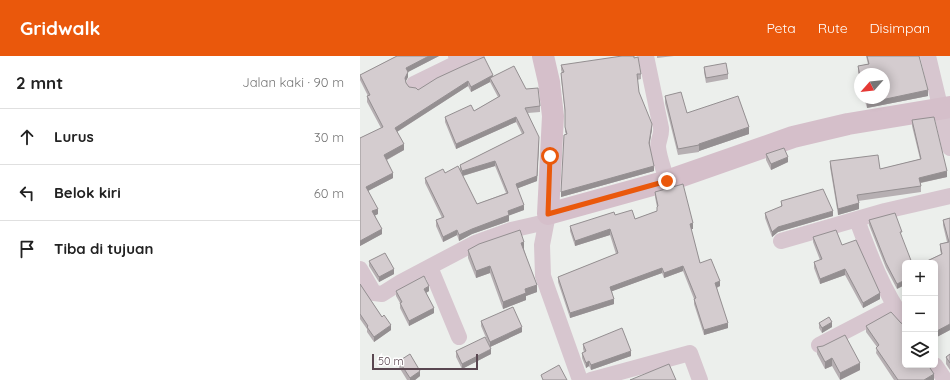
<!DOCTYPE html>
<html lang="id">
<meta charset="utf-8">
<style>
body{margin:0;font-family:Quicksand,sans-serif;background:#f2f2f2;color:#222}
.controls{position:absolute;right:12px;bottom:12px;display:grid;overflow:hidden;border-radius:6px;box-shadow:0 2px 10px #0003}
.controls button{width:36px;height:36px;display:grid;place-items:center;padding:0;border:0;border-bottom:1px solid #e0e0e0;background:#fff;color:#222;font:20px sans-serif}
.compass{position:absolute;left:494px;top:12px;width:36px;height:36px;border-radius:50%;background:#fff;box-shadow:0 2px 10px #0003;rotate:243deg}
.scale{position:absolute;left:12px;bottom:10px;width:106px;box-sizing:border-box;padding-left:4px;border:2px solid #594650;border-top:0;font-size:11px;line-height:14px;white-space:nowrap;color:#594650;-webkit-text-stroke:3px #fff;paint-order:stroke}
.stop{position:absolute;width:12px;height:12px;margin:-9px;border:3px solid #ea580c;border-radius:50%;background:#fff}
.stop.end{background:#ea580c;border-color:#fff;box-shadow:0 1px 4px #0008}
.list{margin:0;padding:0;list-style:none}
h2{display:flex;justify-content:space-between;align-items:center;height:52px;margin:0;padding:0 16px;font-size:17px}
h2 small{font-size:13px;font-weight:400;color:#767676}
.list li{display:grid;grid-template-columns:26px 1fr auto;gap:12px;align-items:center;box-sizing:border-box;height:56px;padding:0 16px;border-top:1px solid #e0e0e0}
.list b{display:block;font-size:15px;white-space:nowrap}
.list em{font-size:13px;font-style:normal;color:#767676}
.icon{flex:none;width:22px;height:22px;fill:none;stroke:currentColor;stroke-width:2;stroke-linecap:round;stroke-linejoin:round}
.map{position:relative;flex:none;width:590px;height:324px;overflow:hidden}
header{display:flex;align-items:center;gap:24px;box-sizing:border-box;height:56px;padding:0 20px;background:#ea580c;color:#fff}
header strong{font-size:19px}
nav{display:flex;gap:22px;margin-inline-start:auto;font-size:14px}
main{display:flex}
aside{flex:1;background:#fff}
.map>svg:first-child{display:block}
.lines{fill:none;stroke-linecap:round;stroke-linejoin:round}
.street{stroke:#d7c6cf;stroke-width:16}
.secondary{stroke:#d5bfca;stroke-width:22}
.wall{fill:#b6afb2;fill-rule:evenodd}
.shaded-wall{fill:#948f91}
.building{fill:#d4cccf;stroke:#948f91}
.route{stroke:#ea580c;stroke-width:5}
</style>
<header>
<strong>Gridwalk</strong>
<nav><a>Peta</a><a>Rute</a><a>Disimpan</a></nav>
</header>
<main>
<aside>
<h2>2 mnt<small>Jalan kaki · 90 m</small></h2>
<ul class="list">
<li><svg class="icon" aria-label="ahead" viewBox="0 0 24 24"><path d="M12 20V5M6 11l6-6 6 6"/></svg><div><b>Lurus</b></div><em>30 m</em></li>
<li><svg class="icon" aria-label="left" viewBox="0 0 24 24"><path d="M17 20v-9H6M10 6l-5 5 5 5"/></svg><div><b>Belok kiri</b></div><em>60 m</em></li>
<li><svg class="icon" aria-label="arrive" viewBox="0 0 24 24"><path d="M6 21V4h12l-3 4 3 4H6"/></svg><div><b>Tiba di tujuan</b></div></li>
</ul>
</aside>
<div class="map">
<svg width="590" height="324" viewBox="0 0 590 324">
<rect width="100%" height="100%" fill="#ecefec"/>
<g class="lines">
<path class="street" d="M96,0L99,6L117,0
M286,0L301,72C302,79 298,84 298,91C299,102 304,114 307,125
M568,0L590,92
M54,28L99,6
M188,158L182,189L183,220L220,324
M497,164C510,199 523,235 545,265
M421,185L525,155L590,140
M70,211L99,281
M0,213L14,237L22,238L41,226L115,187L151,174L186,166
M459,289L534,250
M575,309L585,324
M231,324L330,297L340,324"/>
<path class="secondary" d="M183,0L189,26L193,60L188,158L307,125L433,81L488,68L590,51"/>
</g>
<path class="wall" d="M37,0H79L48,16V21L45,26L46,27L49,31L58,34L133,20L166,33L180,50V56L168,57L179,86L177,125L158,132L164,154L149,159V165L112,178L99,185L97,179L83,186L76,170V164L82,162L65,127V122L100,113V109L162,78L156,66L96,93L85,66V61L114,55L138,41L130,26L111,36L108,30L37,76L44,94L27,104L33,122L8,135L18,158L15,159L22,178L0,190V82L21,72L7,46V40H8L0,24V19ZM135,110L146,137L117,148L103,120Z
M297,0H314L297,2Z
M506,0H559L568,40L507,52L504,42H524L500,18V25L498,16V10L508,8Z
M274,2L281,18V23L277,24L279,36L292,73L289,89L294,115L201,141L206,78L205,76V57L201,22V17H202L201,14V9Z
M344,11L368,18V23L346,27L344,16Z
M305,40L327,57L389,78L339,95V96L318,99L305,47Z
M552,64L587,121L561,127V136L498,145L499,153L478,159L470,111V105L520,113L560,103L552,70Z
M406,98L428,106L411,114L406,104Z
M295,136L333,173H331L340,207L360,230L357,232L368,272L344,279L334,248V243L323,215L304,222L302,217L252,235L254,248L210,262L198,226V221L256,198L250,179L215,190L210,175V170L255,159L275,163L297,155V151L295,141Z
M421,145L473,160L418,176L412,181L405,162V157L421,151Z
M590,162V274L575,282V207H567V205L581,198L580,194V188L587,186L583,169V164Z
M509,164L542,181L537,233L526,212L509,169Z
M453,181L482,189L520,243L503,252L485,219L460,228L454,212V206L460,204L453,186Z
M164,193L177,236L166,240V244L143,253L130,217L116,222L108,202V194Z
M9,205L34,218L19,226L9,210Z
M0,228L31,274L14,286L7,276V273L0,263Z
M36,235H69L66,237L74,257L49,270L40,252V247L36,240Z
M121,265L162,276L130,291L121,270Z
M459,267L472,271L462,277L459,272Z
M506,270L574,324H534L516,297L517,291L506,276Z
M223,288L271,300L231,314L229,310L226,312L222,302V297L224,296L223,293Z
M457,291L500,314L480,324L472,310L465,313L457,298Z
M96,295L131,298L102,313L96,301Z
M590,298V314L586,308V301Z
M39,305L60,320L55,324H47L39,311Z"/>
<path class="shaded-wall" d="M69,0H79L48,16V21L45,27V22L46,12Z
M133,19V24L130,22V26L111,36V31Z
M108,25V30L35,77V72Z
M568,34V40L507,52V47Z
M156,61V66L96,93V88Z
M292,68V73L289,92V87Z
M389,71V78L339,95V88Z
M179,86L177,125L156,133V128Z
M44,88V94L24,105V99Z
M428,101V106L411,114V108Z
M135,105V110L102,120V115Z
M294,110V115L201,141V136Z
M587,115V121L559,127V122Z
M33,117V122L6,136V131Z
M499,147V153L478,159V153Z
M164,149V154L148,160V155Z
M18,153V158L12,161V155Z
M473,155V160L418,176L412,181V176L418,171Z
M149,159V165L112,178L99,185V179L112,173Z
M333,167V173H330V168Z
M22,173V178L0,190V185Z
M250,173V179L215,190V185Z
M97,174V179L83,186V181Z
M164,186V193L161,194V187Z
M130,210V217L116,222V215Z
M323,210V215L304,222V217Z
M302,212V217L250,236V231Z
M34,213V218L19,226V221Z
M485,213V219L460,228V223Z
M545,224V229L537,233V228Z
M360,225V230L355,232V227Z
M177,229V236L166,240V244L143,253V246L165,233Z
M69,230V235L64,238V233Z
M520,237V243L503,252V247Z
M254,243V248L210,262V257Z
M74,252V257L49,270V265Z
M472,266V271L462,277V272Z
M368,267V272L344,279V274Z
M590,268V274L575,282V276Z
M31,269V274L14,286V281Z
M162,271V276L130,291V286Z
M131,293V298L102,313V308Z
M271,295V300L231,314V309Z
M472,302V310L465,313V306Z
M229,305V310L226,312V307Z
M500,307V314L480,324V317Z
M60,315V320L55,324H50V322Z
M574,318V324H564Z"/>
<path class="building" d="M37,0H69L46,12L48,16L45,22L46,27L49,31L56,32L58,34L77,22L103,10L124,1L133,19L111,31L108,25L35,72L44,88L24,99L33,117L6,131L18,153L12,155L22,173L0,185V82L23,71L7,40L10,39L0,19Z
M262,0H274V2L278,1L281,18H277L279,36L292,68L289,87L294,110L201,136L204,79L207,78L205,71V54L201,17L204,16L201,9Z
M507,0H559L568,34L507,47L506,42H524V18H500V20L498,10L509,8Z
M366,7L368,18L346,22L344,11Z
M154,10L166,33L178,32L180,50L165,52L179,81L177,120L156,128L164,149L148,155L149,159L112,173L99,179L97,174L83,181L76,164L84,161L65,122L83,113L85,117L98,110L117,148L148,137L135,105L102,115L100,109L164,77L156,61L96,88L85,61L111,49L114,55L140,40L130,22Z
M321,36L327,57L378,40L389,71L339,88V89L318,93L305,40Z
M574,61L587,115L559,122L561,130L497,139L499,147L478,153L470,105L518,99L520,113L561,103L552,64Z
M424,92L428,101L411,108L406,98Z
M323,128L333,167L330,168L340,207L351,203L360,225L355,227L368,267L344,274L334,243L336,242L323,210L304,217L302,212L250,231L254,243L210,257L198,221L258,197L250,173L215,185L210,170L254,156L255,159L272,154L275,163L297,155V151L298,150L295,136Z
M463,133L473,155L418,171L412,176L405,157L422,150L421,145Z
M535,157L542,176H540L552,207H545V224L537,228L526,207L509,164Z
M590,162V268L575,276V222L576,221L575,219V207H568L567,205L582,198L580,188L589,186L583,164Z
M160,174L164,186L161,187L177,229L165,233L166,237L143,246L130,210L116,215L108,194L119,188Z
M476,174L482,189L496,184L520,237L503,247L485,213L460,223L454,206L462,203L453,181Z
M25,197L34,213L19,221L9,205Z
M64,220L69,230L64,233L74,252L49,265L40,247L42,246L36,235Z
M0,228L22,261L24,259L31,269L14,281L7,271L8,270L0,258Z
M153,251L162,271L130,286L121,265Z
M531,256L541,267L545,269V309H568L574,318L564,324H538L516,292L519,289L506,270Z
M469,261L472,266L462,272L459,267Z
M262,272L271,295L231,309L229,305L226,307L222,297L226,295L223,288Z
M485,279L500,307L480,317L472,302L465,306L457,291L463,290Z
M125,281L131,293L102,308L96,295Z
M50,298L60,315L50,322L39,305Z
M590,298V307L586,301Z
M309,308L316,324H270Z
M199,309L207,324H183L181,319Z"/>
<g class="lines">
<path class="route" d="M190,100L188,158L307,125"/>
</g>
</svg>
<div class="controls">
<button>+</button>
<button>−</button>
<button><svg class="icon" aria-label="layers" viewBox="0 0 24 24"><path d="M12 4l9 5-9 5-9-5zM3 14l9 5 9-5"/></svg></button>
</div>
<svg class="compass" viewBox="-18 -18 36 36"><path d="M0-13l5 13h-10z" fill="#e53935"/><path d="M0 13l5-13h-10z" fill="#767676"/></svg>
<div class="scale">50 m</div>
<div class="stop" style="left:190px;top:100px"></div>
<div class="stop end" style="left:307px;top:125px"></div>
</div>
</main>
